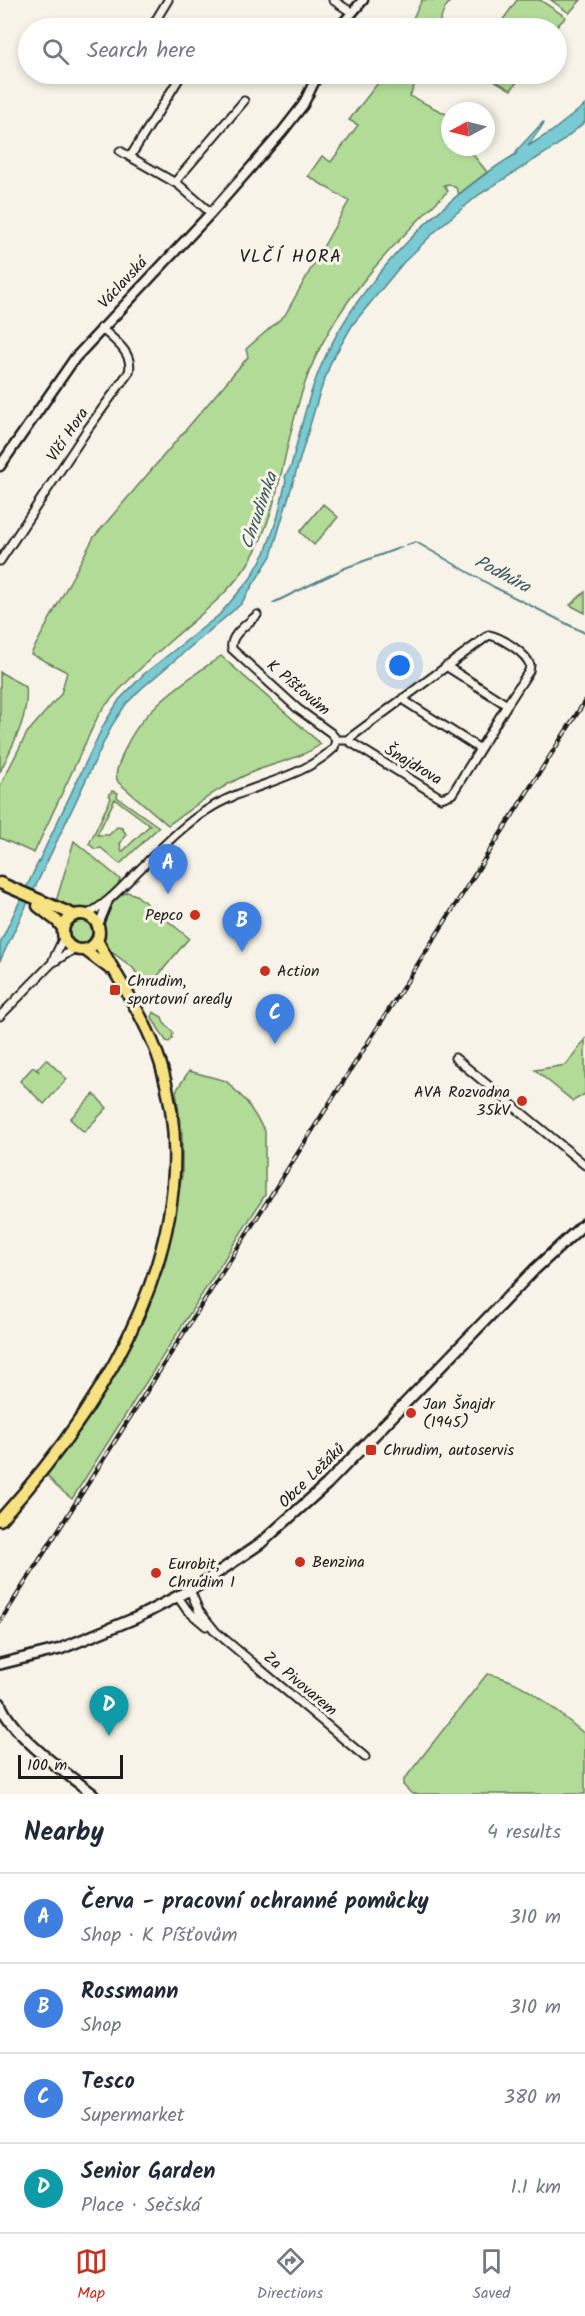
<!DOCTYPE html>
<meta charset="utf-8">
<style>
body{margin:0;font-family:Kalam,sans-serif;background:#f2f2f3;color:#1f2937}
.compass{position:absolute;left:441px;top:102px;width:54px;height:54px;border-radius:50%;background:#fff;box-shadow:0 3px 9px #0003;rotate:263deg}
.scale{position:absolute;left:18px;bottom:15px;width:105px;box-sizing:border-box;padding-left:6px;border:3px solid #1c1c1c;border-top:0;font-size:16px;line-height:21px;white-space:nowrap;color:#1c1c1c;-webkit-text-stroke:4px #f7f3e8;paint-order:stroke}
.you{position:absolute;left:400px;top:666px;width:21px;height:21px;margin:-15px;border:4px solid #fff;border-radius:50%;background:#1a73e8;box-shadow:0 0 0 9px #1a73e833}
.badge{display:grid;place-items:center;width:39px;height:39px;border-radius:50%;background:#c8321e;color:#fff;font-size:20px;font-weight:700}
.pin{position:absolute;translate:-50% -50px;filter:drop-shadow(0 2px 3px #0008)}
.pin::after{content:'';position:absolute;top:32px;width:21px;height:18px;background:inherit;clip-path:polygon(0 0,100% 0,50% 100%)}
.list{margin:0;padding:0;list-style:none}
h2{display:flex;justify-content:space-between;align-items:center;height:78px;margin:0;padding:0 24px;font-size:26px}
h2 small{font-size:20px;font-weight:400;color:#747a83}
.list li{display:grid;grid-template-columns:39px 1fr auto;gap:18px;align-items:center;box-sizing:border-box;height:90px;padding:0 24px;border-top:2px solid #e0e1e3}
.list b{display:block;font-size:22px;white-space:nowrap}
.list p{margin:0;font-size:20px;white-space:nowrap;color:#747a83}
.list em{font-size:20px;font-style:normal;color:#747a83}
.icon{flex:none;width:33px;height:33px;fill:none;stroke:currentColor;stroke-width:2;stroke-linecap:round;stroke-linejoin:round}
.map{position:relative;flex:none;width:585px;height:1794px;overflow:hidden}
.search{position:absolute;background:#fff;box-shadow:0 3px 9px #0003;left:18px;right:18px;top:18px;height:66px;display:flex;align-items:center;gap:15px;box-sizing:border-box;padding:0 21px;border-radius:33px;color:#747a83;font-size:22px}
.sheet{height:438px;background:#fff}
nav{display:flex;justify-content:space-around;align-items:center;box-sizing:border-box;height:84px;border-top:2px solid #e0e1e3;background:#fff;font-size:16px;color:#747a83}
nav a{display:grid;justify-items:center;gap:3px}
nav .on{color:#c8321e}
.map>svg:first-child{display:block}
.green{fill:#b2db98;stroke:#677c5a;stroke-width:1.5;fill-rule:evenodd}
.water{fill:#79cad2;stroke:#548489;stroke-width:1.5}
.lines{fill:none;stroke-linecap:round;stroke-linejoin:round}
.stream{stroke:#548489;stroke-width:2}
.minor-casing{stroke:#1c1c1c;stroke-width:11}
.tertiary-casing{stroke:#1c1c1c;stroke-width:13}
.secondary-casing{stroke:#1c1c1c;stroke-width:14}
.primary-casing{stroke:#1c1c1c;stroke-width:15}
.minor{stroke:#f7f3e8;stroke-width:7}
.tertiary{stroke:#f7f3e8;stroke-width:8}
.secondary{stroke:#f7f3e8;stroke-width:9}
.primary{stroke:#f7e281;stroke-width:10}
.rail-casing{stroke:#1c1c1c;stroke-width:4.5}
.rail{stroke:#f7f3e8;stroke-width:2;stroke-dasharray:7;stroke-linecap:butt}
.poi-dot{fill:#c8321e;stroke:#f7f3e8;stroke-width:2}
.labels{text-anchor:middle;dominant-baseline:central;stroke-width:6;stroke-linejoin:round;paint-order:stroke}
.street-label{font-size:16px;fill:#1c1c1c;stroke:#f7f3e8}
.poi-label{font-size:16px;fill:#1c1c1c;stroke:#f7f3e8;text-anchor:start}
.neighbourhood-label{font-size:18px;letter-spacing:1.5px;fill:#1c1c1c;stroke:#f7f3e8}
.water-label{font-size:18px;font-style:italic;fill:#3d595c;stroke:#f7f3e8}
</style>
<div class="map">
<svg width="585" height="1794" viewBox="0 0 585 1794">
<rect width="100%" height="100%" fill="#f7f3e8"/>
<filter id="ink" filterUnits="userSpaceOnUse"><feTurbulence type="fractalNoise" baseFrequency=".0167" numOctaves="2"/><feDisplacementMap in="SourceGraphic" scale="12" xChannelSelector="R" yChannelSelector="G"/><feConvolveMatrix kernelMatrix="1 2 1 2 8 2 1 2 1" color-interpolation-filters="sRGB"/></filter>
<g filter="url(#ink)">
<path class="green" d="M422,0H451L445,8L437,28H408Z
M517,0H540L566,17L555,28H497Z
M551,0H581L569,13Z
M385,74H419L410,96L450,116V147H472L470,151L487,172L459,194L456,188L449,184L444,185L448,191C390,247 330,308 304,386C284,442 281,506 251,559C230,594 199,615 169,642C146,662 125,683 105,706L99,714L34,853L0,838V786L27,733L61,694L67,672L31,654L94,537L248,357L246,349L285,315L349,201L308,176L322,156L331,162L358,125L349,120Z
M483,74H523L511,90Z
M323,504L338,517L314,545L300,532Z
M585,592V613L570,605Z
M221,656L321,744C299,760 272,763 248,774C219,787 194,807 168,825L118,782C114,774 118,767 121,759C137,711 181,684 221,656Z
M0,672L26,687C29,718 13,744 0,772Z
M112,791L118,793L117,797L159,827L120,864L101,848L95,849L89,844L111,798L109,795ZM115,799L150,825L122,852L120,844L126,834L122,828L117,827L109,835H97Z
M74,841L120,879C119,886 115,889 110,894C89,914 81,913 55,905Z
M127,892L136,895L189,938L147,989L133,968L108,949L102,939C102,920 109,900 127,892Z
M70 932a11 11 0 1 1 22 0a11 11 0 1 1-22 0Z
M153,1012L162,1017L164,1023L173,1032L172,1039L169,1042L166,1041L152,1018Z
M585,1039V1094L573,1101L535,1070L566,1065Z
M46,1059L67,1079L44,1104L20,1081L33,1067L39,1072L37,1069Z
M189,1071L226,1081L246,1101L265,1131V1195L72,1499L56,1486L46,1474L82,1428L138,1331L165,1264L182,1175V1134L176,1091Z
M94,1094L107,1108L84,1132L70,1119Z
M487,1674C526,1680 555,1711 585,1734V1794H412L403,1785V1781Z"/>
<path class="water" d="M585,105V122L555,147L480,194L442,225L403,263L353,324L331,362L319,395L271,556L241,604L142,688L126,704L112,725L0,961V943L104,724L119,700L144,674L219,615L250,579L265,553L278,516L286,480L285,477L291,466C301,428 309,389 327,353C365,275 443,198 516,154L517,150L543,122L544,123L528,146L551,132Z"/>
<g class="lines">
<path class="stream" d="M407,545L416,542L494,587L585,633
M273,603L345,568L402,547"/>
<g class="minor-casing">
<path id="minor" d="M333,0L351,12
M151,28L168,0
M120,151L179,185L211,213
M130,157L182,74
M175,182L244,101
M0,561L87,430L129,372C134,353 114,340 101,328
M403,698L408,703L480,749L507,705L446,666
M336,740H347L489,635C501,637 526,653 530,665L529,671L507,705
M347,740L441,798L452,794L480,749
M86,915C106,905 119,890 135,874C158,852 180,827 207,810C247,784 299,781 334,748L336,739L331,733L298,709L232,649C229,635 248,624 257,615
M98,926L108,902
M53,960L63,939
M0,1016L52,963L74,949
M455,1058L585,1165
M190,1590L199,1611L216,1632L365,1757
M178,1597L187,1610L206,1626"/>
</g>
<g class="tertiary-casing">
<path id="tertiary" d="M339,28L363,0
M0,466L75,358L211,213L282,132L303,105L318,74"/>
</g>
<g class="secondary-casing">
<path id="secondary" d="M0,1664L60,1649L138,1617L201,1584L261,1543L327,1484L534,1270L585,1223
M0,1703C11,1735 66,1773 93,1794"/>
</g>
<g class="primary-casing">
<path id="primary" d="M0,883L74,915
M38,906L57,921L63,928
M63 932a18 18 0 1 1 36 0a18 18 0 1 1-36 0Z
M85,950L109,968
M0,1520C108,1401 212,1232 161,1065C147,1019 119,982 97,940"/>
</g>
<use href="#minor" class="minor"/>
<use href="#tertiary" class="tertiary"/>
<use href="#secondary" class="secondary"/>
<use href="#primary" class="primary"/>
<g class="rail-casing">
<path id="rail" d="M0,1622L585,701"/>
</g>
<use href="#rail" class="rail"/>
</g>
</g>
<g class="poi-dot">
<circle cx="195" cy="915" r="6"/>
<circle cx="265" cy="971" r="6"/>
<rect x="109" y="984" width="12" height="12" rx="3"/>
<circle cx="522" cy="1101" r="6"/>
<circle cx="411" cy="1413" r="6"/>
<rect x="365" y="1444" width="12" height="12" rx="3"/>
<circle cx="300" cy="1562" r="6"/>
<circle cx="156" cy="1573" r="6"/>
</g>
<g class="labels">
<g class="street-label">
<text transform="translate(123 283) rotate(-47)">Václavská</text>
<text transform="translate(68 435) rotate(-56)">Vlčí Hora</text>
<text transform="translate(298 688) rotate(40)">K Píšťovům</text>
<text transform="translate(413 765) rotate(31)">Šnajdrova</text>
<text transform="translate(312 1476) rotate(-44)">Obce Ležáků</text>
<text transform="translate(300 1684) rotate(40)">Za Pivovarem</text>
</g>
<g class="poi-label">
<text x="183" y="915" text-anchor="end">Pepco</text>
<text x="277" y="971">Action</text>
<text x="127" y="981">Chrudim,<tspan x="127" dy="18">sportovní areály</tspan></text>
<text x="510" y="1092" text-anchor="end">AVA Rozvodna<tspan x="510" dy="18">35kV</tspan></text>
<text x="423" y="1404">Jan Šnajdr<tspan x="423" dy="18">(1945)</tspan></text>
<text x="383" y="1450">Chrudim, autoservis</text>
<text x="312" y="1562">Benzina</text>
<text x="168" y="1564">Eurobit,<tspan x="168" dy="18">Chrudim 1</tspan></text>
</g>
<g class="neighbourhood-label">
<text x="291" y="257">VLČÍ HORA</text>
</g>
<g class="water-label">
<text transform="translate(260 511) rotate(-71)">Chrudimka</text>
<text transform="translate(502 575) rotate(28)">Podhůra</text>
</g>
</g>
</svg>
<svg class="compass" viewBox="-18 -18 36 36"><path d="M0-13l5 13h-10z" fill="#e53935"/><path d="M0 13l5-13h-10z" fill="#747a83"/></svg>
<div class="scale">100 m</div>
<div class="you"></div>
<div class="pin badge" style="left:168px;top:894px;background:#3f7fe0">A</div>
<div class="pin badge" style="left:242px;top:952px;background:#3f7fe0">B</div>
<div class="pin badge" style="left:275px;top:1044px;background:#3f7fe0">C</div>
<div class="pin badge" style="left:109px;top:1736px;background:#0f9aa8">D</div>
<div class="search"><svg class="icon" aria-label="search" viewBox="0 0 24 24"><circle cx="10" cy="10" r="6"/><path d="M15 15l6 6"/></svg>Search here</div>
</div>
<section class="sheet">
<h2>Nearby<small>4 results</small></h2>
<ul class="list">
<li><span class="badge" style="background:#3f7fe0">A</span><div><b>Červa - pracovní ochranné pomůcky</b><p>Shop · K Píšťovům</p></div><em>310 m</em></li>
<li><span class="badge" style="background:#3f7fe0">B</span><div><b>Rossmann</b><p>Shop</p></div><em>310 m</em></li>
<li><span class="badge" style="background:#3f7fe0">C</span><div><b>Tesco</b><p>Supermarket</p></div><em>380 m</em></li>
<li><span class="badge" style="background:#0f9aa8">D</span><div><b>Senior Garden</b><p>Place · Sečská</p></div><em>1.1 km</em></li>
</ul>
</section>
<nav>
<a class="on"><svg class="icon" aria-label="map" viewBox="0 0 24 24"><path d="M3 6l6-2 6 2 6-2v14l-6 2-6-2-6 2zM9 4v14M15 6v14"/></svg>Map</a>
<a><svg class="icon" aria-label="directions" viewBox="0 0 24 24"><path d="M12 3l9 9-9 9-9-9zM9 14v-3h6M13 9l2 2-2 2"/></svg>Directions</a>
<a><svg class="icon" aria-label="saved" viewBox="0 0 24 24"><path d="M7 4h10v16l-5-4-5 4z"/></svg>Saved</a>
</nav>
